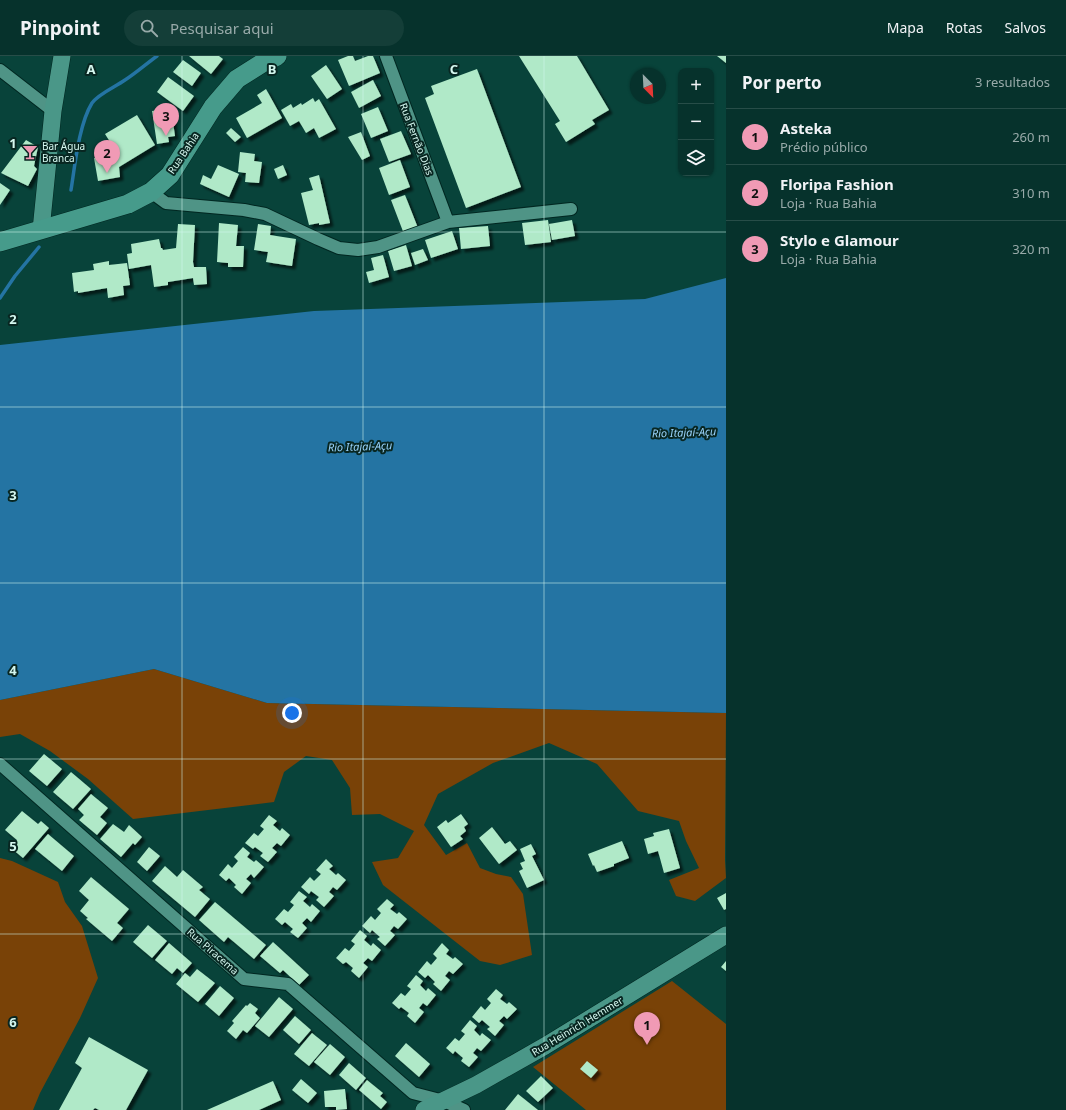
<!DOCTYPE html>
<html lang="pt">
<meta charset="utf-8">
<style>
body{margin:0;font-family:"Noto Sans",sans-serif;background:#143e38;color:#f1f3f6}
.controls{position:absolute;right:12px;top:12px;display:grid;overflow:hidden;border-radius:8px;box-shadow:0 1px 3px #0004}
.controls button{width:36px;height:36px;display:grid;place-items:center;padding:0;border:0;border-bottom:1px solid #274d48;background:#06322c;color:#f1f3f6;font:20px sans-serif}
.compass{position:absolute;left:630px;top:12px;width:36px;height:36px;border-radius:50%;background:#06322c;box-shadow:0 1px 3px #0004;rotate:156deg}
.you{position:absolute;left:292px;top:657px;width:14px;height:14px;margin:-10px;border:3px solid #fff;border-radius:50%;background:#1a73e8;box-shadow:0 0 0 6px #1a73e833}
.badge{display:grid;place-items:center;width:26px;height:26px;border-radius:50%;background:#f09ab5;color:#111;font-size:13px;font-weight:700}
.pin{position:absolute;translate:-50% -33px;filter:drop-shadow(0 1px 2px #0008)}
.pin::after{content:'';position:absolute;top:21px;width:14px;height:12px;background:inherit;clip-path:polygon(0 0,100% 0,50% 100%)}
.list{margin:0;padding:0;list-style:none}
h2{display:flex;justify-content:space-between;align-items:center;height:52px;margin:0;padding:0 16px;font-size:17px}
h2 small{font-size:13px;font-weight:400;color:#98aaa9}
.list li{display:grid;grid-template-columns:26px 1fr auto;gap:12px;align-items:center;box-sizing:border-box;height:56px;padding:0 16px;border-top:1px solid #274d48}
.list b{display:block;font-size:15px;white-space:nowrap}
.list p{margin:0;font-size:13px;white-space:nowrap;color:#98aaa9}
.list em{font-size:13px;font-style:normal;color:#98aaa9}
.icon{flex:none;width:22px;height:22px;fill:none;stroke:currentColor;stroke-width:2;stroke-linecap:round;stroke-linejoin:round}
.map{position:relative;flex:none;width:726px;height:1054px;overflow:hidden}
header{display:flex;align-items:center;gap:24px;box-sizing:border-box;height:56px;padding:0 20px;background:#06322c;border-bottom:1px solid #274d48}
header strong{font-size:19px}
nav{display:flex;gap:22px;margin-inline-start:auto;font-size:14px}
.search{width:280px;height:36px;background:#143e38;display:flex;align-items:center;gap:10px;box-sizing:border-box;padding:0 14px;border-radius:22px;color:#98aaa9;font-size:15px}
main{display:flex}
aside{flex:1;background:#06322c}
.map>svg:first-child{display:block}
.green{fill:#794207}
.water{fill:#2474a3}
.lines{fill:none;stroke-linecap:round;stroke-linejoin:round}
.stream{stroke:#2474a3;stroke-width:3.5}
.building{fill:#b0e9c8;filter:url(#shadow)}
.street-casing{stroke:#012721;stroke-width:14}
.secondary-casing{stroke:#012721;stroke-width:18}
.primary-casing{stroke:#012721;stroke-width:20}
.street{stroke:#4f9486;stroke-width:12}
.secondary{stroke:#4a9788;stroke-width:17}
.primary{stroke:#469b8b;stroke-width:19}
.grid{fill:none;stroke:#d5f7ef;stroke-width:1;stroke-opacity:0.55}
.labels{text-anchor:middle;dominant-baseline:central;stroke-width:4;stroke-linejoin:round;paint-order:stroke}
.street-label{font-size:10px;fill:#d5f7ef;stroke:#082621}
.poi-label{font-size:10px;fill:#d5f7ef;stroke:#082621;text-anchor:start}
.water-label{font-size:11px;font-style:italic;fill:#98d1f9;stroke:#082621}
.grid-label{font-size:13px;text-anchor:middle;font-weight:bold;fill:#d5f7ef;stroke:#082621;stroke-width:4;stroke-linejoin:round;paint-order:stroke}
</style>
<header>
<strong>Pinpoint</strong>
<div class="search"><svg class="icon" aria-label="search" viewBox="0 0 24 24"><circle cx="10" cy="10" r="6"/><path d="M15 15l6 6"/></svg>Pesquisar aqui</div>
<nav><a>Mapa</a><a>Rotas</a><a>Salvos</a></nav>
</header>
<main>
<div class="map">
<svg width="726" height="1054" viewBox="0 0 726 1054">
<defs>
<filter id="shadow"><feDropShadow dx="3.5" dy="3.5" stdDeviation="1" flood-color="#0009"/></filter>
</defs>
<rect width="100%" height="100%" fill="#08433a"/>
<path class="green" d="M154,613L267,647L726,657L725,804L726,822L695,845L676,840L669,824L699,812L686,785L679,765L638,755L597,708L549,687L493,707L438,738L424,769L446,799L467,787L480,812L496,818L511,821L523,838L532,899L500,909L480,905L383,829L372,806L398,802L414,775L380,758L352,759L350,732L332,704L306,700L284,716L274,746L133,763L88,723L50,695L20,678L0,681V644Z
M0,802L12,805L58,826L65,846L82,870L98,922L80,962L40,1037L33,1054H0Z
M672,925L726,968V1054H586L533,1011Z"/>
<path class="water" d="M726,222V657L267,647L154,613L0,644V289L314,255L645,243Z"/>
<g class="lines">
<path class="stream" d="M71,134C75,109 79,68 92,47C98,38 115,31 125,24C136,17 146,8 157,0
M0,242L15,220L39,191"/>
</g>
<path class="building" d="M189,0H219L223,3L211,18Z
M348,0H353L355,5L368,0H373L380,17L349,30L338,4Z
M519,0H577L609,54L592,64L595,68L566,86L555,68L560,65Z
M717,0H726V7Z
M183,4L201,17L192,30L173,16Z
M326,9L342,33L327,43L311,20Z
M477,13L521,131L466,152L425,42L434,38L431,30Z
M168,21L194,40L183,55L157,36Z
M373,24L381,40L359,52L351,36Z
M266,33L282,62L247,82L236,62L262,47L257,39Z
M313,42L315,46L319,43L336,73L319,82L314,72L306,77L299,65L290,70L281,54L291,48L293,52L301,47L302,49Z
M378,51L388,75L371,82L361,58Z
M171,52L175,80L168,81L169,86L157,88L152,55Z
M137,59L155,89L119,111L120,121L98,125L94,102L117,97L105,78Z
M231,72L241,81L235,86L226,77Z
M401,75L411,98L389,106L380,83Z
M361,76L370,100L362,104L348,81Z
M26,84L38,91L34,110L37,113L28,130L1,117Z
M240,96L255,98L254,105L262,106L259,127L245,126L246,117L238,116Z
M400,104L410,131L389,139L379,112Z
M218,109L239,118L229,141L200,128L203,119L211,123Z
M283,109L287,119L278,123L274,113Z
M319,119L330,167L319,169V167L309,169L301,137L313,134L309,122Z
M0,127L10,134L0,149Z
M405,139L418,172L404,178L391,144Z
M548,164L551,186L525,189L522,167Z
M572,164L575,180L552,184L549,168Z
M219,167L238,169L236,190H244L243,211H228V207L217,206Z
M178,168L195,169L193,206L194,211H206L207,228L194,229L193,222L168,226V229L154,231L151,209L129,213L127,198L132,197L131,188L159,183L161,192H162L163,194L176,192Z
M258,168L271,170L270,179L296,183L292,210L266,206L268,196L254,194Z
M488,170L490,190L461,193L459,172Z
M452,175L458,193L431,202L425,184Z
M406,189L412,210L394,215L388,195Z
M423,193L428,204L415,209L411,197Z
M383,199L389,221L369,227L366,216L374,214L371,202Z
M109,205V209L127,207L130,229L123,230L124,239L108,242L107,232L78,237V235L74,236L72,217L94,214L93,208Z
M44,698L62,713L47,730L29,715Z
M71,716L91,733L73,753L53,736Z
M91,738L108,752L100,761L107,767L97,779L79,764L84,759L78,753Z
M22,755L38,768L41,765L49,772L23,802L11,792L17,784L5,774Z
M461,758L468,768L464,771L466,775L460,780L463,783L451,791L437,771L446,764L448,767Z
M269,759L277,765L273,769L280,775L282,772L290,779L281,790L277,787L272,792L277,796L268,806L260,800L263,797L255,791L253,793L245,787L254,777L258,780L264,773L260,770Z
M113,768L124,776L129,769L142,781L135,789L133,787L121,801L100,783Z
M492,771L505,788L510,785L517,794L499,808L479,782Z
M669,773L680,812L664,817L658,795L648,798L644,783L654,780L653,777Z
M48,778L74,800L62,815L35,793Z
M622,785L629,802L614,808V810L597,816L594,809L593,810L588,798Z
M531,788L536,798L532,800L544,824L527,832L519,815L523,813L520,807L525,805L520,793Z
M149,791L160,800L147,815L137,806Z
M243,791L250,797L247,801L254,806L256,804L264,811L254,822L251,818L246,823L251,827L242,838L234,831L236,829L229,822L226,825L219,819L228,808L232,812L238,805L234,801Z
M326,803L333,810L329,813L336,819L338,817L346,824L337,834L333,831L329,836L334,840L324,851L316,844L319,841L311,835L309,838L301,831L310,821L314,825L321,818L316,814Z
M165,810L177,821L183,814L203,831L199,834L210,843L195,861L152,825Z
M91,821L129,853L117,867L123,872L112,885L86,863L88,862L80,855L89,844L79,835Z
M299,835L307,841L303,845L310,851L312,848L320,855L311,866L307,862L302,867L307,872L298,882L290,876L293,873L285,866L282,869L275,863L284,853L288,856L294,849L290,846Z
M726,837V853L724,854L717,842Z
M387,843L394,849L390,853L397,858L399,856L407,863L398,873L394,870L390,875L395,879L385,890L377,883L380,881L372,874L370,877L362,870L371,860L375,864L381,857L377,853Z
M215,846L266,889L254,903L228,881L224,886L199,864Z
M148,869L167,885L152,902L133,886Z
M360,874L367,880L364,884L371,890L373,887L381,894L372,905L368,902L363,907L368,911L359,922L351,915L353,912L346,906L343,908L336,902L345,892L349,895L355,888L351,885Z
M273,886L309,919L299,929L283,914L280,917L260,900Z
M169,887L192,907L183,917L177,912L172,918L155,904Z
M442,887L449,894L446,898L453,903L455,901L463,908L453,918L449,915L445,920L450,924L441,935L433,928L435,926L428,919L425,922L418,916L427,905L431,909L437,902L433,898Z
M726,905V915L721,911Z
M197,913L215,927L198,946L176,928L185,917L190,921Z
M416,919L423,925L420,929L426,935L428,932L436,939L427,950L423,947L419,952L424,956L415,967L407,960L409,957L401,951L399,953L392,947L401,937L405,940L411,933L407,930Z
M220,930L234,942L219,960L205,948Z
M496,933L503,939L500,943L507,948L509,946L517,953L507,963L504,960L499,965L504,969L495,980L487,973L490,971L482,964L479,967L472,961L481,950L485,954L491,947L487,943Z
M279,941L293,953L269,981L255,970Z
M250,947L258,953L255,957L260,962L247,977L243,974L236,983L227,975L234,967L232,965L246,949L247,950Z
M295,960L311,974L299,988L283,974Z
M470,964L477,970L474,974L480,980L482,977L491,984L481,995L477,992L473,997L478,1001L469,1011L461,1005L463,1002L455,995L453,998L446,992L455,982L459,985L465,978L461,975Z
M312,977L327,989L309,1010L294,998Z
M89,981L148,1014L126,1054H99L95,1052L93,1054H59L82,1012L75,1007Z
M406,987L430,1008L419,1021L395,1000Z
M330,988L345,1001L330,1019L314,1006Z
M587,1005L598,1014L591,1022L580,1013Z
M349,1007L366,1022L356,1034L339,1019Z
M541,1020L553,1032L538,1046L526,1035Z
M301,1023L317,1037L308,1047L292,1034Z
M367,1024L383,1037L380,1040L387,1046L381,1053L359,1034Z
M273,1025L281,1044L259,1054H207Z
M345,1033L347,1053L336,1054V1051H325L324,1035Z
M518,1038L538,1054H505Z"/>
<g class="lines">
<g class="street-casing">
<path id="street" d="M386,0L448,166
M0,14L53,55
M151,136L166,147L244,154L265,158L318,183L339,192L358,194L378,191L448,166L571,153
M0,708L244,923L288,928L413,1037L444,1045L464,1054"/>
</g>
<g class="secondary-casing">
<path id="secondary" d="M41,174L53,55L62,0
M424,1054L476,1029L545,990L726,879"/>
</g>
<g class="primary-casing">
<path id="primary" d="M0,186L128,148L151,136L170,119L213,51L237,23L264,6L277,0"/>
</g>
<use href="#street" class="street"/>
<use href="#secondary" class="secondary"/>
<use href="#primary" class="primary"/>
</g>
<path class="grid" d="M182,0V1054M363,0V1054M544,0V1054M0,176H726M0,351H726M0,527H726M0,703H726M0,878H726"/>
<defs>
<g id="bar-bare" transform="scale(1.2)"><path d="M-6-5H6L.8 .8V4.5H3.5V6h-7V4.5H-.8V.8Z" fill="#f09ab5" stroke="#082621" stroke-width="2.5" paint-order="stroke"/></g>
</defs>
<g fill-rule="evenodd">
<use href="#bar-bare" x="30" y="96"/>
</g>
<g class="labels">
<g class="street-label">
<text transform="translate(417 83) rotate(69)">Rua Fernão Dias</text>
<text transform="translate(183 97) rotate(-56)">Rua Bahia</text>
<text transform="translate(213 895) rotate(41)">Rua Piracema</text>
<text transform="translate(577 970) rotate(-31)">Rua Heinrich Hemmer</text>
</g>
<g class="poi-label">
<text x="42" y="90">Bar Água<tspan x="42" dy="12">Branca</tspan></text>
</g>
<g class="water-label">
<text transform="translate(684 376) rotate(-2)">Rio Itajaí-Açu</text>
<text transform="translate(360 390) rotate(-2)">Rio Itajaí-Açu</text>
</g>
</g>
<g class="grid-label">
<text x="91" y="18">A</text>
<text x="272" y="18">B</text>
<text x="454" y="18">C</text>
<text x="13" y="92">1</text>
<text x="13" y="268">2</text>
<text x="13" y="444">3</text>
<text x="13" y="619">4</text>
<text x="13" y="795">5</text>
<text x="13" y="971">6</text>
</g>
</svg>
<div class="controls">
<button>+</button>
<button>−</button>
<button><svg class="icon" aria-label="layers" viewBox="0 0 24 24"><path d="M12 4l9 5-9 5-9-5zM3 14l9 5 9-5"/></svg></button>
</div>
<svg class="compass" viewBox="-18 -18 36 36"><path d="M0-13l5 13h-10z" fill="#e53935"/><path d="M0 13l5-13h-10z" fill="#98aaa9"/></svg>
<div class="you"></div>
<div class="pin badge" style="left:647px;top:989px">1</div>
<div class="pin badge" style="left:107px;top:117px">2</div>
<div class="pin badge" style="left:166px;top:80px">3</div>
</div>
<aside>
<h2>Por perto<small>3 resultados</small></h2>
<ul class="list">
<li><span class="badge">1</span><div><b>Asteka</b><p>Prédio público</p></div><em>260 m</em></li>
<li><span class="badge">2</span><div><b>Floripa Fashion</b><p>Loja · Rua Bahia</p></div><em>310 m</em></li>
<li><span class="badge">3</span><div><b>Stylo e Glamour</b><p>Loja · Rua Bahia</p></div><em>320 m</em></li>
</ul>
</aside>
</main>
